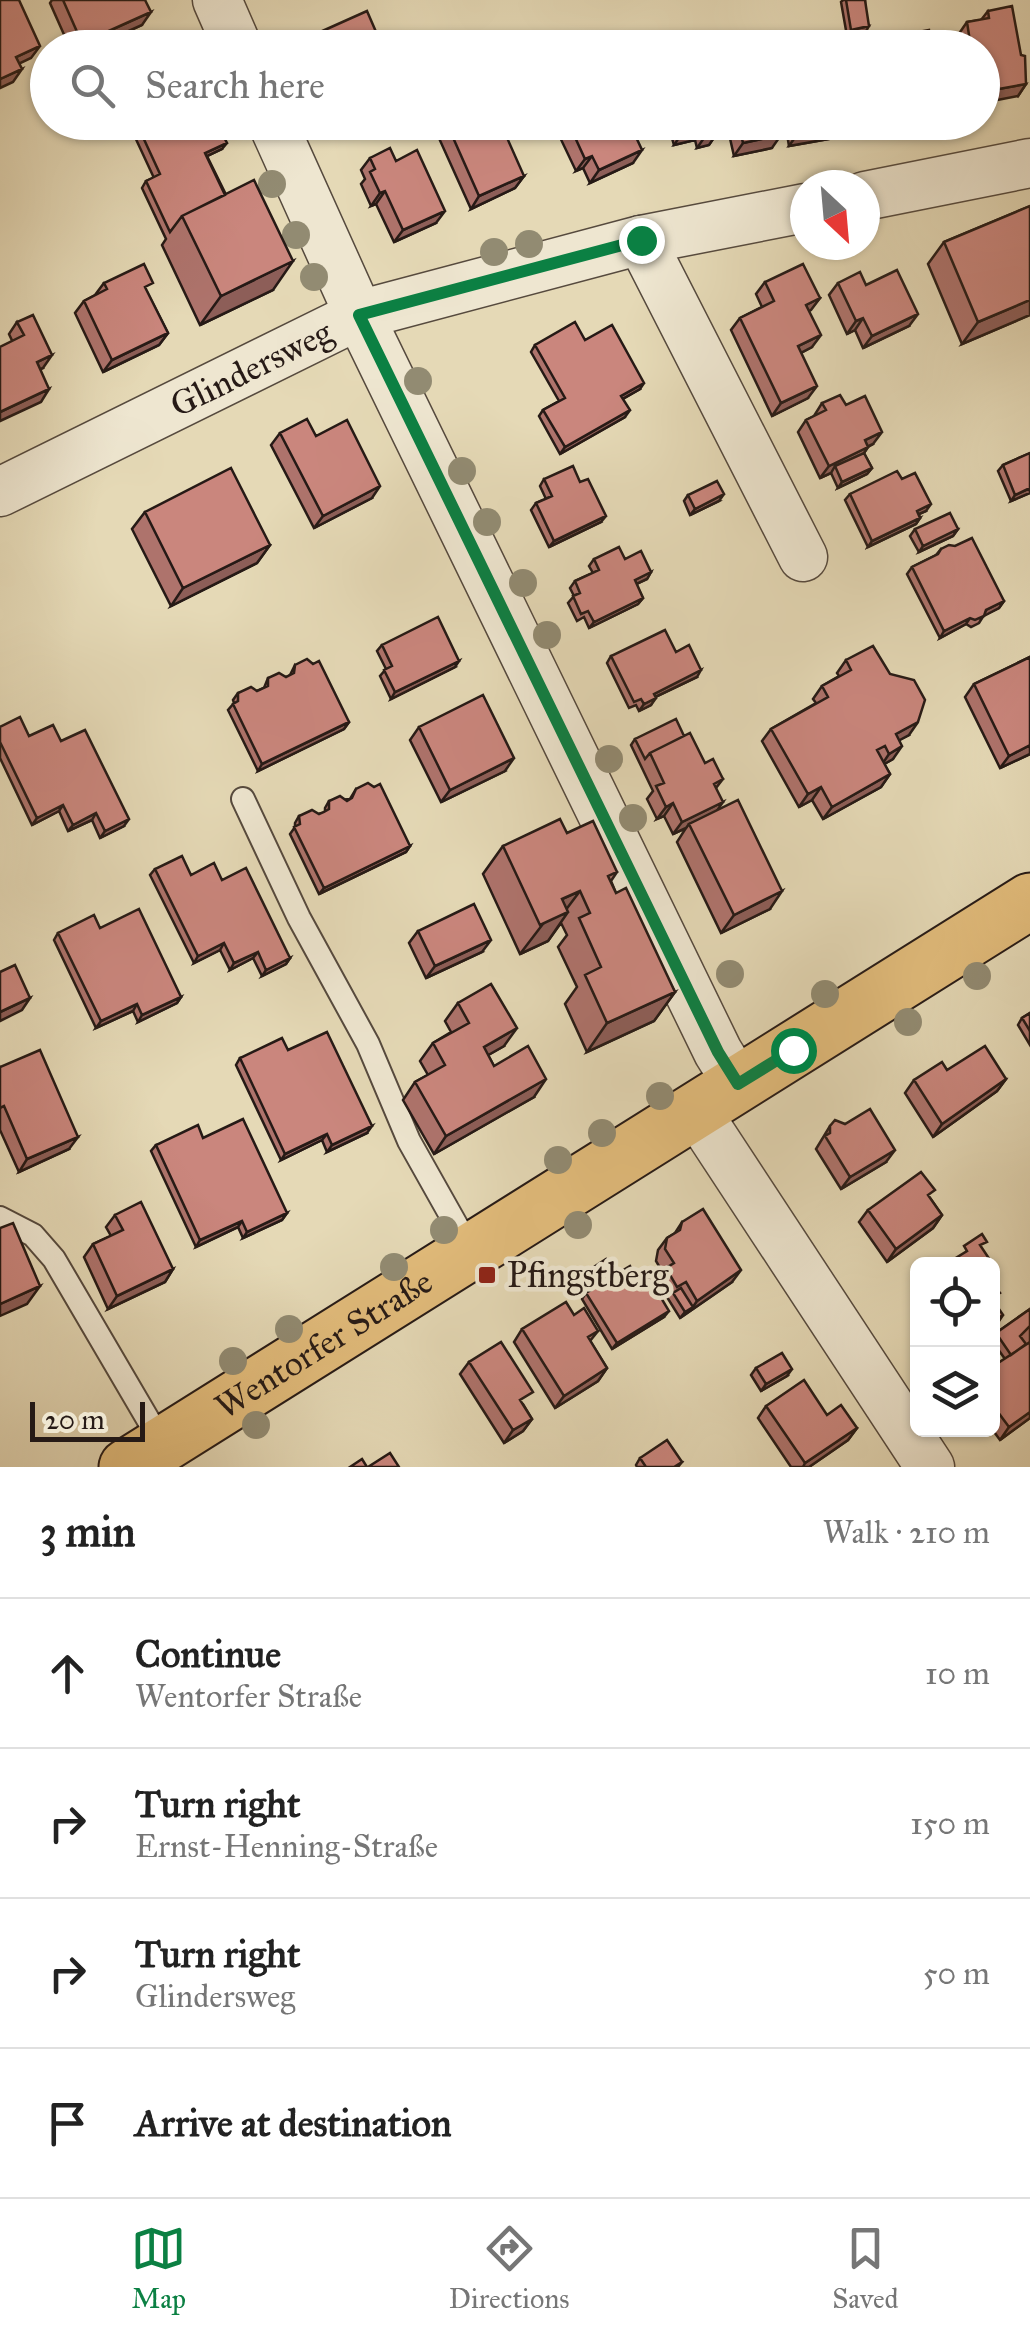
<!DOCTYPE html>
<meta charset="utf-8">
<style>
body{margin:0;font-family:"IM FELL Great Primer",serif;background:#f6f6f6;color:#222}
.controls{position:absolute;right:30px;bottom:30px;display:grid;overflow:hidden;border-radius:15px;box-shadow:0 2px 8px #0004}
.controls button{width:90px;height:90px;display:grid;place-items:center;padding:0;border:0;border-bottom:2px solid #e0e0e0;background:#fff;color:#222;font:50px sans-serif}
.compass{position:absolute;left:790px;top:170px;width:90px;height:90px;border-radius:50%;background:#fff;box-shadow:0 2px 8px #0004;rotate:154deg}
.scale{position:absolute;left:30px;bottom:25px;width:115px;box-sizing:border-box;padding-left:10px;border:5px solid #261a16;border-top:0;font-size:28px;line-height:35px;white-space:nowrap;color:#261a16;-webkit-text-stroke:8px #eee6d0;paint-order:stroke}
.stop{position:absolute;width:30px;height:30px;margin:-22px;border:8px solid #0b8043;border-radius:50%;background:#fff}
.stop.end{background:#0b8043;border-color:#fff;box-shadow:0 2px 10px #0008}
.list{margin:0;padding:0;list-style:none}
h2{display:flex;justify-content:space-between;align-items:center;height:130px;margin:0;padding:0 40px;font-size:42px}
h2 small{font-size:32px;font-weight:400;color:#767676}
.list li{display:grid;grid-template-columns:65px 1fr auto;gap:30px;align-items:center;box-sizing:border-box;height:150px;padding:0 40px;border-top:2px solid #e0e0e0}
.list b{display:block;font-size:38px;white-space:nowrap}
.list p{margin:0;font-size:32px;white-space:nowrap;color:#767676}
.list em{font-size:32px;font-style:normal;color:#767676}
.icon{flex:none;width:55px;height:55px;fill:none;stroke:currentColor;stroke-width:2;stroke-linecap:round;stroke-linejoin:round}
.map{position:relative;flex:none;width:1030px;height:1467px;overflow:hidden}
.search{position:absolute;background:#fff;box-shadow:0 2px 8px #0004;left:30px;right:30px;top:30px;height:110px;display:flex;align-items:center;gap:25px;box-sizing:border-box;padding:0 35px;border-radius:55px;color:#767676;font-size:38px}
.sheet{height:730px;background:#fff}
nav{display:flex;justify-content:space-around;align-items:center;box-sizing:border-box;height:140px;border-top:2px solid #e0e0e0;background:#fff;font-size:28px;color:#767676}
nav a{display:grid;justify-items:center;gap:5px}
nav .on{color:#0b8043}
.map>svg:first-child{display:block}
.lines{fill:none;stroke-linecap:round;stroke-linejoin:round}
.lane-casing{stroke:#564a3e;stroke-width:26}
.street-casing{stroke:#564a3e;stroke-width:51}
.primary-casing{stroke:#261a16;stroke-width:59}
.lane{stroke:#eee6d0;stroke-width:22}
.street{stroke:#eee6d0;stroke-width:48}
.primary{stroke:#e2bc7b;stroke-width:55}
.tree{fill:#928b72}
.wall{fill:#ae736c;stroke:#261a16;stroke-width:2.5}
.shaded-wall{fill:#8d5e58;stroke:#261a16;stroke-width:2.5}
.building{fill:#ca867d;stroke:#261a16;stroke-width:2.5}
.route{stroke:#0b8043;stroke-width:12}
.poi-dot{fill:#8f2418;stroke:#eee6d0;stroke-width:4}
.labels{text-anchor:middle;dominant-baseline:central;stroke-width:9;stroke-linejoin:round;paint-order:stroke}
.street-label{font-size:35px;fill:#261a16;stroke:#eee6d0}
.poi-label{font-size:35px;fill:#261a16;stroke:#eee6d0;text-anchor:start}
</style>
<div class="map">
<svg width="1030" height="1467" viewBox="0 0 1030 1467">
<rect width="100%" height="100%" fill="#e5d9b6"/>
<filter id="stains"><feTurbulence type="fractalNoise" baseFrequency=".002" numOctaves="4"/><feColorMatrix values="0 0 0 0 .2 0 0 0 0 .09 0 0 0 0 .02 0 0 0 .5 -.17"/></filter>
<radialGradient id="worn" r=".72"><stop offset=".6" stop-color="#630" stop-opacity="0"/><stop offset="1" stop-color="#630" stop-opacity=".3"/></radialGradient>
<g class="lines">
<g class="lane-casing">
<path id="lane" d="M243,799L299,918L368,1044L409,1141L472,1253
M0,1218L33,1235L54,1259L163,1445"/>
</g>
<g class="street-casing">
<g id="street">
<path d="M217,0L238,48"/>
<path d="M272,122L359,315L718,1052L738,1084"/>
<path d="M865,196L1030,163"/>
<path d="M641,240L803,557"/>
<path id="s1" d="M0,492L359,315L641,240L805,208"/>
<path d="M696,1111L930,1467"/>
</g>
</g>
<g class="primary-casing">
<g id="primary">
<path id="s2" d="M127,1467L1030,901"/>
</g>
</g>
<use href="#lane" class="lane"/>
<use href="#street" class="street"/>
<use href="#primary" class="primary"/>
</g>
<g class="tree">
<circle cx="272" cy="184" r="14"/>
<circle cx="296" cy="235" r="14"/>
<circle cx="529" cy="244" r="14"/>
<circle cx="494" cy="252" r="14"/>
<circle cx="314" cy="277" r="14"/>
<circle cx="418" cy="381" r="14"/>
<circle cx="462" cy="471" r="14"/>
<circle cx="487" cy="522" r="14"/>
<circle cx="523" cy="583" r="14"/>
<circle cx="547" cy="635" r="14"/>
<circle cx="609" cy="759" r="14"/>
<circle cx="633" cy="818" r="14"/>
<circle cx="730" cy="974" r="14"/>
<circle cx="977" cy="976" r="14"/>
<circle cx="825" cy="994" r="14"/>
<circle cx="908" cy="1022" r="14"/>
<circle cx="660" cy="1096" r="14"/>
<circle cx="602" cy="1133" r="14"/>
<circle cx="558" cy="1160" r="14"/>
<circle cx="578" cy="1225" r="14"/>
<circle cx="444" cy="1230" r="14"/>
<circle cx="394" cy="1267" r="14"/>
<circle cx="289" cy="1329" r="14"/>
<circle cx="233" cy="1361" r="14"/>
<circle cx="256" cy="1425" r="14"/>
</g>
<path class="wall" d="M52,0H145L142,25L91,48H70L50,3Z
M843,0H865V33L847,36L841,2Z
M988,11L1026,84L1018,96L982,48H960L958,35L967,22L981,20Z
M897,36L932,48H888Z
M309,37L383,48H306L304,43Z
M128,122H209L222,149L207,156L273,290L200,325L162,245L166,239L142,188L146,181L154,178Z
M561,122H629L633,163L590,183L583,168L576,171L556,129Z
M662,122H778L772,148L734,156L729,134L715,136L709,145L697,148L695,140L674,145L671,135L664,136Z
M785,122H854L845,136L789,146Z
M447,124L524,176L515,188L471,209L438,136Z
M370,158L396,161L436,223L394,242L376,204L371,206L361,184L365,179L361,170Z
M1030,206V315L962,344L928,264L944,242Z
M765,282L820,298L809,311L812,347L801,353L808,398L772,416L731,330L740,318L762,307L756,294Z
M104,283L147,292L168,333L159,345L103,372L75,313L84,301L95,295Z
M838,283L866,285L909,326L863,348L855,330L847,334L829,295Z
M17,322L43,368L40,369L41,402L9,334Z
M585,340L640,389L623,399L625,417L560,454L539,416L543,410L559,401L531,352L535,345Z
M822,403L846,405L873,444L868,447L864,453L872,468L867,474L838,488L831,473L820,478L798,432L806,420L814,416Z
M280,433L316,436L372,498L314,528L271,445Z
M1030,453V493L1011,501L998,471L1003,465Z
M544,479L601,522L549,547L531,510L536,503L546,499L540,486Z
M902,479L926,511L919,514L920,518L916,524L868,547L845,500L850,494Z
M688,495L719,501L690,515L684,501Z
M145,512L270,545L257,563L171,606L132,529Z
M915,529H958L953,536L919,552L910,536Z
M941,549L1004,601L999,608L984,615L979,623L971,627L966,624L940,638L907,574L912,567L936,555Z
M594,559H625L651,572L647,579L636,584L643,598L638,604L589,628L584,617L577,621L568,603L574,596L570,588L575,581L593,573L589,566Z
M382,645L455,667L391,699L380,676L386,669L377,651Z
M676,652L697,677L655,697L651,705L639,711L636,705L629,708L607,663L611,656Z
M1030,657V754L1000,768L965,697L974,684Z
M846,660L909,735L899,740L893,759L884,764L890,774L881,787L823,819L812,800L799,807L762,741L771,729L816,703L813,699L822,686L839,676L837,673Z
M295,665L349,722L344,729L258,771L228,710L234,703L233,700L238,693L257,691L264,688L268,678L286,677L290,675Z
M0,727L29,736L61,741L124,826L100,838L92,820L68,831L59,811L32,825L0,758Z
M419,727L505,771L441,802L410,740Z
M684,736L705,763L723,779L716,788L718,810L770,909L721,933L677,842L686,828L673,834L664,816L657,819L647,799L653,791L631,745L635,739Z
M356,789L410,846L406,852L319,894L290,834L295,827V823L299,816L319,814L325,812V808L329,801L350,799Z
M567,833L617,872L611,881L616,893L675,992L654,1021L587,1052L565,1004L577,987L558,947L567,935L561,923L548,941L520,954L483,874L503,846Z
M155,869L222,880L290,958L286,964L262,976L253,958L230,970L220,950L194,963L150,875Z
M100,928L181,997L177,1003L138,1022L133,1011L96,1028L54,940L58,933Z
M418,931L482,952L426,978L409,943Z
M458,1003L504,1046L488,1055L494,1066L534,1097L434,1154L403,1100L415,1082L428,1075L420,1061L433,1043L451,1032L445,1021Z
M1030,1013V1045L1018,1025L1022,1018Z
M288,1050L367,1133L327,1152L322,1140L281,1160L236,1065L240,1058Z
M0,1067L69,1149L19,1172L0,1130Z
M1006,1079L997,1091L933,1137L905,1093L914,1080Z
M845,1124L886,1162L841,1189L816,1149L830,1126Z
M203,1138L287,1213L282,1220L243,1238L238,1227L196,1247L151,1151L156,1145Z
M930,1198L942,1215L933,1228L887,1262L859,1222L868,1210Z
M115,1215L173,1269L165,1282L108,1309L84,1257L93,1244L111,1236L106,1227Z
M682,1222L732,1282L680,1318L657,1281L663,1273L656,1261L658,1250L667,1238L675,1233Z
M589,1270L638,1281L664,1317L612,1349L582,1299L586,1293L593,1289L585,1276Z
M918,1287V1302L912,1294Z
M1030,1309V1418L1000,1440L992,1429V1367L1005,1359L992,1341V1337L996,1333Z
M574,1315L598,1331L590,1341L607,1368L598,1381L555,1408L514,1342L522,1329Z
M469,1362L523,1404L532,1419L523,1431L504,1443L460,1374Z
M756,1368L787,1376L761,1391L751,1375Z
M766,1406L827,1415L857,1428L848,1440L809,1467H791L758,1418Z
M640,1458L682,1462L678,1467H637L636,1465Z"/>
<path class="shaded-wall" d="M151,12L142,25L91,48H79L82,43Z
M869,26L865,33L847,36L851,30Z
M40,46L31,58L8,69L16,57Z
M22,69L13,82L0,88V79Z
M1026,84L1018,96L982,103V92Z
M680,122L671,135L664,136L673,124Z
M731,122H737L729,134L715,136L709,145L697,148L706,135L716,125Z
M854,123L845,136L789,146L798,133Z
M704,128L695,140L674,145L682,133Z
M781,135L772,148L734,156L743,143Z
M227,143L222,149L201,159L205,153Z
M642,150L633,163L590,183L599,170Z
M592,156L583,168L576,171L585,159Z
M524,176L515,188L471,209L479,196Z
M385,191L376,204L371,206L380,193Z
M445,211L436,223L394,242L403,230Z
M293,261L273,290L200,325L221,296Z
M820,298L811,310L797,317L806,305Z
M1030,300V315L962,344L978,322Z
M918,314L909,326L863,348L872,336Z
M863,318L855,330L847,334L856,321Z
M168,333L159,345L103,372L112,360Z
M821,335L812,347L789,359L798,346Z
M52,355L43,368L28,375L37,362Z
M644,383L640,389L617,402L621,396Z
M817,386L808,398L772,416L781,403Z
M49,389L41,402L0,421V412Z
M630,410L625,417L560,454L565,447Z
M882,432L873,444L856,452L865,440Z
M868,447L860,459L835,466L831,473L820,478L829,466Z
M872,468L867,474L838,488L842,482Z
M380,486L372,498L314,528L323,516Z
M1030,488V493L1011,501L1015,495Z
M724,494L719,501L690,515L695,509Z
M931,504L926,511L912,517L917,511Z
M606,516L601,522L549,547L554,541Z
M920,518L916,524L868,547L872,541Z
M958,529L953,536L919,552L923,546Z
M270,545L257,563L171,606L183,588Z
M651,572L647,579L630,587L635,580Z
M643,598L638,604L589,628L594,622Z
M1004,601L999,608L982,617L986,610Z
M970,618L966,624L940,638L944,631Z
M459,661L455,667L391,699L395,692Z
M701,670L697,677L649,700L654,694Z
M656,698L651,705L639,711L644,704Z
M349,722L344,729L258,771L262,764Z
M918,722L909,735L887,747L896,734Z
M1030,745V754L1000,768L1009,756Z
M902,746L893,759L881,766L889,754Z
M514,758L505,771L441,802L450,790Z
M890,774L881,787L823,819L832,807Z
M821,787L812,800L799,807L808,794Z
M723,802L714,815L689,824L686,828L673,834L682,822Z
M673,803L664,816L657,819L666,807Z
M63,805L59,811L32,825L37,818Z
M96,813L92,820L68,831L73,825Z
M129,819L124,826L100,838L105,831Z
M410,846L406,852L319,894L324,888Z
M580,891L562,915L568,912L548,941L520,954L562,899Z
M782,891L770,909L721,933L734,915Z
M491,940L482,952L426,978L435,966Z
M224,943L220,950L194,963L198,956Z
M258,952L253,958L230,970L234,963Z
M290,958L286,964L262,976L266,970Z
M675,992L654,1021L587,1052L607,1023Z
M181,997L177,1003L138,1022L142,1015Z
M30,998L22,1010L0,1021V1012Z
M137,1004L133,1011L96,1028L101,1021Z
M517,1028L504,1046L471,1065L484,1047Z
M546,1079L534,1097L434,1154L446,1136Z
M1006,1079L997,1091L933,1137L942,1124Z
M372,1126L367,1133L327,1152L332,1145Z
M327,1134L322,1140L281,1160L285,1154Z
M78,1137L69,1149L19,1172L27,1159Z
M895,1150L886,1162L841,1189L850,1177Z
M287,1213L282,1220L243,1238L247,1232Z
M942,1215L933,1228L887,1262L896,1249Z
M242,1221L238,1227L196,1247L200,1240Z
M173,1269L165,1282L108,1309L117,1296Z
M741,1270L732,1282L680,1318L685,1312L693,1307L697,1301Z
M40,1286L27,1304L0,1316V1304Z
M669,1311L664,1317L612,1349L617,1343Z
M1003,1315L995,1327L992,1329V1322Z
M607,1368L598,1381L555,1408L564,1396Z
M792,1369L787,1376L761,1391L766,1384Z
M1030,1412V1418L1000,1440L1009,1427Z
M532,1419L523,1431L504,1443L513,1430Z
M857,1428L848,1440L809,1467H803L805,1463Z"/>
<path class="building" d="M0,0H19L40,46L16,57L22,69L0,79Z
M63,0H145L151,12L82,43Z
M846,0H865L869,26L851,30Z
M1012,6L1021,55L1025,56L1026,84L982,92V48H971L967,22L989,18L988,11Z
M367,11L383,48H314L309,37Z
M929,30L932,48H899L897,36Z
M136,122H209L213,131L219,128L227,143L205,153L225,195L182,216L170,232L146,181L160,174Z
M449,122H500L524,176L479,196L447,124Z
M568,122H629L642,150L599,170L592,156L585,159Z
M680,122H731L716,125L718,132L706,135L704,128L682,133Z
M738,122H778L781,135L743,143Z
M796,122H854V123L798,133Z
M390,148L396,161L417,150L445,211L403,230L385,191L380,193L370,172L375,169L370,158Z
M254,180L293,261L221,296L182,216Z
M1030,206V300L978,322L944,242Z
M144,264L153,283L145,287L168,333L112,360L84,301L107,289L104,283Z
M803,264L820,298L806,305L821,335L798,346L817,386L781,403L740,318L774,301L765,282Z
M897,270L918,314L872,336L863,318L856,321L838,283L860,272L866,285Z
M33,315L52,355L37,362L49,389L0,412V347L24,335L17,322Z
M575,322L585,340L612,325L644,383L621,396L630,410L565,447L543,410L565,398L535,345Z
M840,395L846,405L865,396L882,432L865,440L868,447L829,466L806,420L826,410L822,403Z
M307,419L316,436L347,420L380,486L323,516L280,433Z
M864,453L872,468L842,482L835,466Z
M1030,453V488L1015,495L1003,465Z
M573,466L580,482L588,479L606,516L554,541L536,503L552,496L544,479Z
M231,468L270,545L183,588L145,512Z
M897,471L902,479L915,473L931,504L917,511L920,518L872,541L850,494Z
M717,481L724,494L695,509L688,495Z
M950,513L958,529L923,546L915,529Z
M972,538L1004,601L986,610L984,616L975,620L970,618L944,631L912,567L938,554L941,549L949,545L955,546Z
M619,547L625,559L641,551L651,572L635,580L643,598L594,622L588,611L581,614L573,596L580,593L575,581L599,570L594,559Z
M438,617L459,661L395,692L384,670L392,666L382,645Z
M665,630L676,652L689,645L701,670L654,694L656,698L644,704L641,699L634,702L611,656Z
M873,646L890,674L914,680L925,700L918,722L896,734L902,746L889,754L885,746L877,750L890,774L832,807L821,787L808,794L771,729L828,697L822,686L851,670L846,660Z
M1030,657V745L1009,756L974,684Z
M307,659L313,664L319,661L349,722L262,764L233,704L238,701V693L251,687L257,691L268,686V678L279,673L286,677L294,673L295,665Z
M483,695L514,758L450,790L419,727Z
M20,717L29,736L53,725L61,741L85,730L129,819L105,831L96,813L73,825L63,805L37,818L0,742V727Z
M676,719L684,736L650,753L645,759L635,739Z
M690,733L705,763L713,759L723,779L714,784L723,802L682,822L673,803L666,807L656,786L664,783L650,753Z
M368,783L374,787L380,784L410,846L324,888L294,827L300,824L299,816L312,810L319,814L324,812L329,809V801L340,796L347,801L352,798L356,789Z
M738,800L782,891L734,915L689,824Z
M560,819L567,833L593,821L617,872L608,876L616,893L626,888L675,992L607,1023L585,975L601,967L579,918L590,913L580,891L562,899L568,912L540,925L503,846Z
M182,856L191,875L214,863L222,880L246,868L290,958L266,970L258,952L234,963L224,943L198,956L155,869Z
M474,904L491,940L435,966L418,931Z
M139,909L181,997L142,1015L137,1004L101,1021L58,933L94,915L100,928Z
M15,965L30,998L0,1012V972Z
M491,984L517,1028L484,1047L494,1066L528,1046L546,1079L446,1136L415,1082L445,1065L433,1043L469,1023L458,1003Z
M1030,1013V1031L1022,1018Z
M327,1032L372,1126L332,1145L327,1134L285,1154L240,1058L282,1038L288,1050Z
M985,1046L1006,1079L942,1124L914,1080L942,1062L947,1070Z
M40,1050L78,1137L27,1159L4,1106L0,1108V1067Z
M870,1109L895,1150L850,1177L825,1136L830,1133V1126L835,1120L845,1124Z
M243,1119L287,1213L247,1232L242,1221L200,1240L156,1145L198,1125L203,1138Z
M921,1172L935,1190L928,1195L942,1215L896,1249L868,1210Z
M141,1202L173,1269L117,1296L93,1244L123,1230L115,1215Z
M703,1209L741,1270L697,1301L686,1282L677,1287L666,1268L674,1263L665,1249L667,1238L680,1230L682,1222Z
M13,1223L40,1286L0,1304V1228Z
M982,1234L987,1242L980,1245L994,1266L992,1267V1264H946L967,1251L964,1246Z
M606,1259L615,1275L630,1266L638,1281L648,1276L669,1311L617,1343L586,1293L599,1285L589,1270Z
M992,1283L1000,1293L992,1298Z
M681,1288L693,1307L685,1312L673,1293Z
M992,1299L1003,1315L992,1322Z
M566,1302L574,1315L584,1308L598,1331L588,1337L607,1368L564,1396L522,1329Z
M1030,1309V1326L1020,1336L1026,1344L1011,1355L996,1333Z
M501,1342L533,1392L520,1400L532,1419L513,1430L469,1362Z
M1030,1342V1412L1009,1427L992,1404V1367Z
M782,1353L792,1369L766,1384L756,1368Z
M804,1380L827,1415L841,1405L857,1428L805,1463L766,1406Z
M667,1440L682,1462L674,1467H646L640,1458Z
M390,1453L399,1467H368Z
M362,1459L367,1467H350Z"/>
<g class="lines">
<path class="route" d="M641,240L359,315L718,1052L738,1084L793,1050"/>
</g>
<rect class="poi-dot" x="477" y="1265" width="20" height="20" rx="5"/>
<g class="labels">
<g class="street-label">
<text stroke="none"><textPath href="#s1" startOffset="280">Glindersweg</textPath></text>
<text stroke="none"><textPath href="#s2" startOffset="232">Wentorfer Straße</textPath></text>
</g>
<g class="poi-label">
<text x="507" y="1275">Pfingstberg</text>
</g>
</g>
<rect width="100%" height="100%" filter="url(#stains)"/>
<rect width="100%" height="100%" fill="url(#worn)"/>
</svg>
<div class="controls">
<button><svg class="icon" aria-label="locate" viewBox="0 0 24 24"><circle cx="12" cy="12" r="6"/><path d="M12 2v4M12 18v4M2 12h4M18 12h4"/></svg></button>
<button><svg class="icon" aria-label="layers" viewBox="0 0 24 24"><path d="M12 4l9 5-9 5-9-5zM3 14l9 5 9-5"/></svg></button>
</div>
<svg class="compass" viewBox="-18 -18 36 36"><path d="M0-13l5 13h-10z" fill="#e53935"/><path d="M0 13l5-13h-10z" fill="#767676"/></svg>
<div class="scale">20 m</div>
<div class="stop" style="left:793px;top:1050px"></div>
<div class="stop end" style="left:641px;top:240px"></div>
<div class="search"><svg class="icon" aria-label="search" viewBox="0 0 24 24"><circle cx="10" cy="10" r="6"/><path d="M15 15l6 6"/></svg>Search here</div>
</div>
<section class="sheet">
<h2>3 min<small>Walk · 210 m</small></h2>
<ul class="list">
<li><svg class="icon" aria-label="ahead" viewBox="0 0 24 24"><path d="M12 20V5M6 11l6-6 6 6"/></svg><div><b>Continue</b><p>Wentorfer Straße</p></div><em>10 m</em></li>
<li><svg class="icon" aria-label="right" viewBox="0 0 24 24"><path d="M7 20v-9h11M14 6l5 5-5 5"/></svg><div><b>Turn right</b><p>Ernst-Henning-Straße</p></div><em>150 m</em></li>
<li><svg class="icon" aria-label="right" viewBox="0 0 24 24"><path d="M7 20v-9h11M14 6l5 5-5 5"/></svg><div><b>Turn right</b><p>Glindersweg</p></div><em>50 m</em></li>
<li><svg class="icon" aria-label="arrive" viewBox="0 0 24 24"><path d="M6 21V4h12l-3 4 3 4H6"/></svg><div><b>Arrive at destination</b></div></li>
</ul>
</section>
<nav>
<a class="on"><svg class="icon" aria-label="map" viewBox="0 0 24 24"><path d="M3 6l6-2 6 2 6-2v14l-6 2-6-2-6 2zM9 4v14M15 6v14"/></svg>Map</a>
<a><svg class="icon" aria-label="directions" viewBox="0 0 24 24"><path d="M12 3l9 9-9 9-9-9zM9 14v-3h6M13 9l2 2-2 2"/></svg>Directions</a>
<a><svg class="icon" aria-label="saved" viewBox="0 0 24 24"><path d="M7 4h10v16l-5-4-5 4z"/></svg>Saved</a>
</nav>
